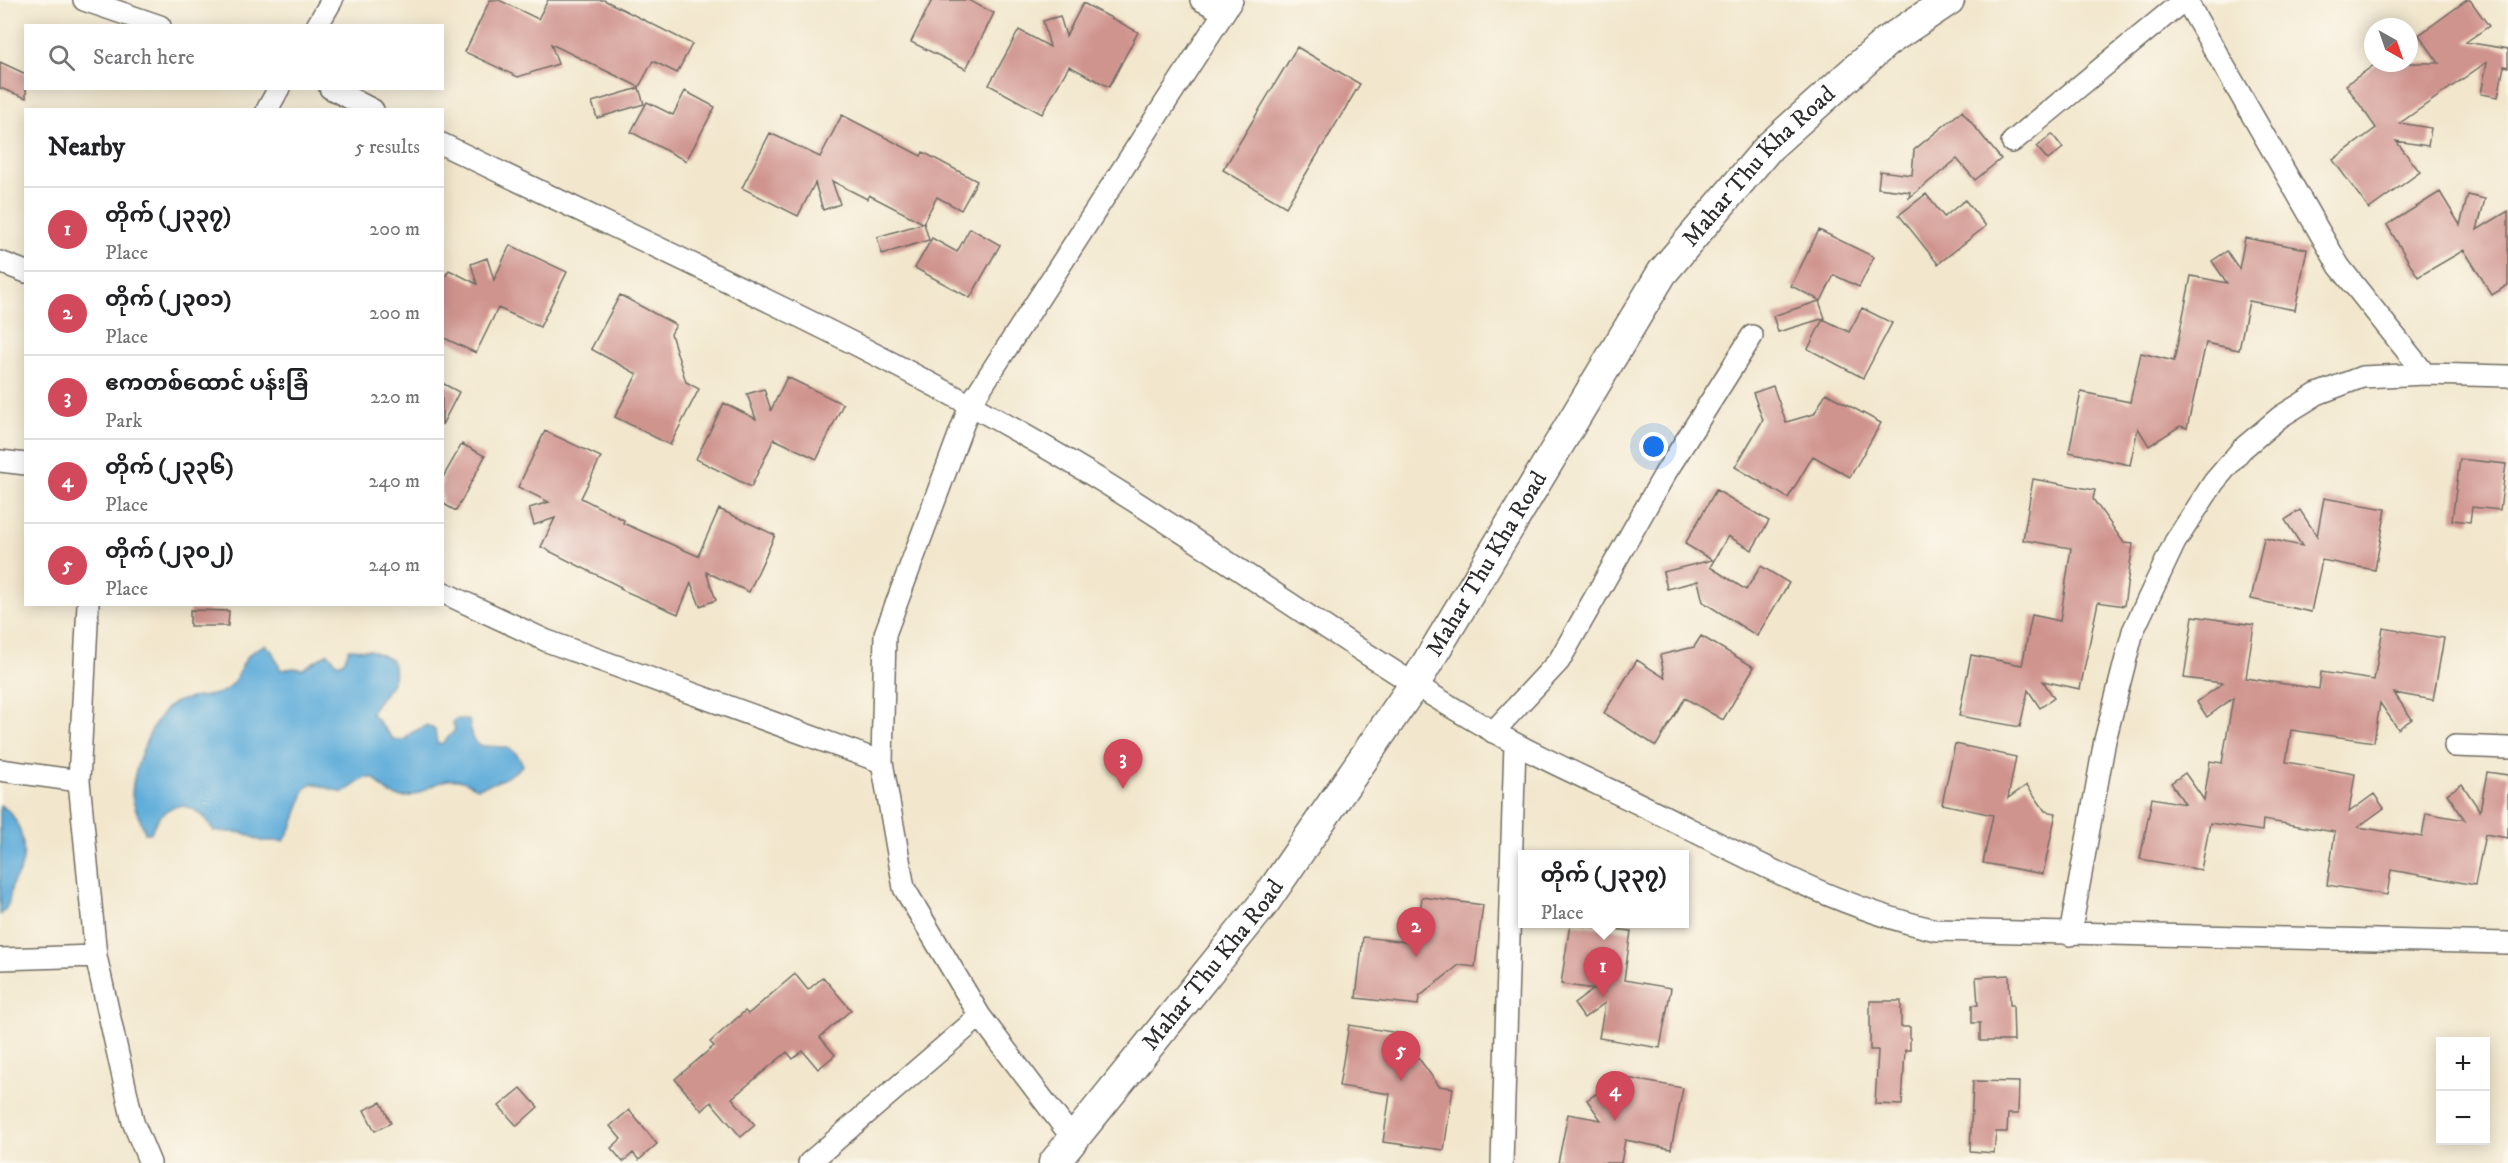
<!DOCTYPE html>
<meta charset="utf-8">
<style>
body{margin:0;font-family:"IM FELL DW Pica","Noto Sans Myanmar",serif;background:#f6f6f6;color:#202124}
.controls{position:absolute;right:18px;bottom:18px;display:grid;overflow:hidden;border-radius:0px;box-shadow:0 3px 15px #0003}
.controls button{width:54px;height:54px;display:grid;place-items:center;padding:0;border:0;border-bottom:2px solid #e0e0e0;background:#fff;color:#202124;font:30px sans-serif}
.compass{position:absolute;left:2364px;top:18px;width:54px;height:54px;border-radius:50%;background:#fff;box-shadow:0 3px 15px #0003;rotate:140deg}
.you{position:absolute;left:1654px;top:447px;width:21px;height:21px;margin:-15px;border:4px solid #fff;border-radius:50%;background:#1a73e8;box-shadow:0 0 0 9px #1a73e833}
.badge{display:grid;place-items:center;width:39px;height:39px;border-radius:50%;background:#d1495b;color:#fff;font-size:20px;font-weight:700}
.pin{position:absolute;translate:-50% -50px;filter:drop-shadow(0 2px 3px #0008)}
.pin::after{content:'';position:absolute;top:32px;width:21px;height:18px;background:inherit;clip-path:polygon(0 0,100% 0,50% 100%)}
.popup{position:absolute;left:1518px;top:850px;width:171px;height:78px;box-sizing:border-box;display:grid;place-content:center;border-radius:0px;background:#fff;filter:drop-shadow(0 2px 4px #0005);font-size:20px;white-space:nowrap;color:#757577}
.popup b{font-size:22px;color:#202124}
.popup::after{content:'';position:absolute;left:50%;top:100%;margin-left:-12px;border:12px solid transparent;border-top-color:#fff}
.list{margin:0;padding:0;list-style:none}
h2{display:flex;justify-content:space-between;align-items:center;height:78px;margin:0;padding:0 24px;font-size:26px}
h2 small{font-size:20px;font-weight:400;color:#757577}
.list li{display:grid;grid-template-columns:39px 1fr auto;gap:18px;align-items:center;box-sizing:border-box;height:84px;padding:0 24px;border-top:2px solid #e0e0e0}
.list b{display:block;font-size:22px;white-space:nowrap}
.list p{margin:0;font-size:20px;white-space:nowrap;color:#757577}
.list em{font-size:20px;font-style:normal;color:#757577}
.icon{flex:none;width:33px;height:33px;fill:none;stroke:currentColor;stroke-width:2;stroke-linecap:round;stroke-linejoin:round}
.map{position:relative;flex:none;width:2508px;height:1163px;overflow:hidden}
.search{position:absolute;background:#fff;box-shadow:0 3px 15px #0003;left:24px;top:24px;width:420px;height:66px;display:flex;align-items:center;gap:15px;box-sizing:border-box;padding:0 21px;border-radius:0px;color:#757577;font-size:22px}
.panel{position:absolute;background:#fff;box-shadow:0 3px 15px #0003;left:24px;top:108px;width:420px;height:498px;border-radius:0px}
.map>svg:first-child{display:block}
.water{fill:#61adda;stroke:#466c82;stroke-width:1.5}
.building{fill:#d0948f}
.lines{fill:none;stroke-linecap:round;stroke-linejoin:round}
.street-casing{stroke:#716d64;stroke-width:24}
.secondary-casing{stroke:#716d64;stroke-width:33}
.street{stroke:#fff;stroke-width:21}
.secondary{stroke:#fff;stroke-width:30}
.labels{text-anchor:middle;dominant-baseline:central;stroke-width:6;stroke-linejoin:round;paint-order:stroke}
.street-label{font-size:24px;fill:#2b2b2b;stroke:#fbf7ec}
</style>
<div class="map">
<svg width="2508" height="1163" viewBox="0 0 2508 1163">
<rect width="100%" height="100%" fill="#fbf7ec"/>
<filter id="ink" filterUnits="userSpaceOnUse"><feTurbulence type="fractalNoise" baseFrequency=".0167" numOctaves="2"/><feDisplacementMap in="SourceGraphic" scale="12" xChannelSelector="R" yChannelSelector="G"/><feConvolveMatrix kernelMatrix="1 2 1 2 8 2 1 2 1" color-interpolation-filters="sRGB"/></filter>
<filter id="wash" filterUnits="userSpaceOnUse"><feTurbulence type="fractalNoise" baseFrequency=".008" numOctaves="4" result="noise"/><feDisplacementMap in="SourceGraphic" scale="24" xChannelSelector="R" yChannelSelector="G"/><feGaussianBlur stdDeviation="1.35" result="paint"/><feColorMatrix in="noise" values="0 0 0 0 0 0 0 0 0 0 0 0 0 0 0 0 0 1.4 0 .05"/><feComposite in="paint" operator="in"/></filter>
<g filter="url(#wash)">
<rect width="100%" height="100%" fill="#f2e7cd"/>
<path class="water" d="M265,645L272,651L281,670L293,668L303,669L328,653L338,664L344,661L349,649L370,650L392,660C402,686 380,692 371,713L394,740H404L411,733L427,725L435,730L437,743H443L455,730L453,723L455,719L469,720L472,738L479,745C500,749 513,741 523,765C510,778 494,784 476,788C440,762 424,804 396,796C387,794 380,785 374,778H365L343,793L312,783L305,789L294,823L284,841H261L244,833L214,831C208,822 201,812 190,808C173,800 155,817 151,833H145C142,821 132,806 132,794C133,769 152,716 174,703C190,694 211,700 227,689C244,677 237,655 265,645Z
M0,805C20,815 28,849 21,868C19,874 14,879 12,885C9,899 11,905 0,915Z"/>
<g id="blocks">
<path class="building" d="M490,0H499L538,19L548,0H604L692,44L677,73L653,61L639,87L551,44L558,64L518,77L465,52Z
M932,0H968L994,13L966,69L911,42Z
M2467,0H2470L2489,26L2466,42L2508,49V67L2504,66L2498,97L2481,94L2487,62L2400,123L2431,128L2428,146L2396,141L2420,172L2369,209L2333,160L2376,128L2346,85L2377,63H2439L2419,35Z
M1083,3L1138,32L1109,87L1069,66L1042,114L989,85L1019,30L1050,47L1043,21L1060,16L1066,36Z
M1297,47L1360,84L1286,207L1223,170Z
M0,62L26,74V98L0,88Z
M639,88L644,104L597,118L592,102Z
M685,91L715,107L686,161L631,132L647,102L673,115Z
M1962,111L2001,159L1975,180L1957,159L1909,198L1910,192L1878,188L1880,171L1912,175L1914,150Z
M842,115L921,156L923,152L977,181L961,210L937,197L923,223L869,195L867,199L832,181L840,204L823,210L815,183L798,216L742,188L770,133L820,157Z
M2052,134L2063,148L2048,160L2037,147Z
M2440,192L2460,225L2468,195L2485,199L2477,230L2508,211V285L2492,295L2464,250L2418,277L2387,225Z
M1926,194L1944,217L1965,200L1986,226L1938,264L1899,215Z
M924,223L929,240L882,254L877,237Z
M970,228L1000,245L970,298L915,268L932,238L957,252Z
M1819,230L1874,257L1859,287L1834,275L1821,301L1791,286Z
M2245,238L2307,249L2295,310L2249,301L2239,350L2206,343L2187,428L2180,426L2149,446L2138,428L2130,465L2069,452L2081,392L2130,402L2141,353L2174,361L2191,276L2227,283L2212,261L2227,251L2239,269Z
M510,245L567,272L540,327L498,308L476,353L442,337V282L449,270L477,284L471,264L487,258L494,280Z
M620,295L676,325L671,334L686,382L699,389L670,445L615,417L637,374L591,349Z
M1819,301L1825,318L1778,332L1773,316Z
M1862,308L1892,323L1863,378L1808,349L1823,319L1849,332Z
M787,377L843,404L817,459L774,439L751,487L696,459L724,403L756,419L747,394L764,389L771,410Z
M442,383L459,392L442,425Z
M1773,386L1786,422L1814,414L1826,393L1881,423L1850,477L1813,456L1788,498L1735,467L1763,420L1753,393Z
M545,431L601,457L581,498L624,520L623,523L698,556L719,509L775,535L749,592L706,572L716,600L700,606L691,583L678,614L620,589L621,587L541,547L555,518L534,525L529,508L549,502L518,487Z
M462,444L485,456L456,511L442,503V479Z
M2460,459L2506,464L2500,510L2472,507L2470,522L2452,520Z
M2033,479L2095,490L2093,499L2124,543L2133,544L2124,606L2098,602L2080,689L2043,681L2054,698L2040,708L2028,690L2020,727L1959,716L1971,655L2022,665L2032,615L2060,621L2071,548L2023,540Z
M1716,490L1769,521L1752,550L1728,536L1710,567L1746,590L1761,566L1789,583L1757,636L1703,602L1698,581L1667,589L1663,572L1712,560L1685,544Z
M2324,498L2386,509L2375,570L2322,560L2311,612L2251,599L2264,538L2302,546L2285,520L2300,510L2317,536Z
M190,610L229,611L228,626H190Z
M2193,616L2254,625L2246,678L2319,689L2321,672L2374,680L2383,628L2444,638L2433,700L2394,693L2412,719L2398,729L2380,703L2374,742L2291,730L2286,762L2355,774L2349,812L2374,794L2384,808L2358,827L2422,837L2426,813L2465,820L2447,794L2462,784L2480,811L2487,772L2508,775V838L2485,834L2475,885L2391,870L2387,895L2327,885L2335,832L2263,820L2262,831L2210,823L2201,870L2140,859L2152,798L2185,804L2171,783L2185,773L2204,800L2210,761L2222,763L2233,698L2207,717L2197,702L2223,683L2184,678Z
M1701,636L1754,667L1723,720L1685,698L1656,746L1604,713L1637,660L1665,678L1660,655L1694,647Z
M1955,744L2016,757L2008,798L2027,785L2045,811L2056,813L2043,874L1983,863L1993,815L1942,804Z
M1422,897L1483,905L1475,967L1459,965L1419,997L1418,1005L1356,998L1363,937L1416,943Z
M1570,924L1631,931L1624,980L1671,988L1660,1048L1599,1038L1605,1003L1584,1018L1574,1004L1594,989L1561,984Z
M795,974L808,990L823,977L851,1010L820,1037L835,1055L818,1069L803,1051L793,1059L787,1052L732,1098L755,1125L741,1137L711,1102L702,1111L675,1079L714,1046L710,1042L745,1011L748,1014Z
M2009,975L2010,1005H2013L2014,1041H1980V1023H1972V1005H1978L1976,977Z
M1870,1001H1901V1027H1910V1050H1905L1902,1105L1875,1104L1878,1050H1870Z
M1349,1025L1411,1035L1409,1045L1439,1086L1453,1088L1444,1150L1383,1142L1390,1094L1339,1086Z
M1621,1077L1683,1088L1671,1149L1625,1140L1621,1163H1558L1568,1114L1601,1120L1587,1100L1602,1090L1615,1109Z
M1973,1081L2019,1082L2018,1114H2008L2007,1132H1996L1994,1153L1970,1151Z
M521,1088L538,1107L517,1126L499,1106Z
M381,1102L391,1123L375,1131L364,1110Z
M629,1110L657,1144L639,1160L633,1153L623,1162L611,1148L621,1139L610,1126Z"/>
</g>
</g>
<g filter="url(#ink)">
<use href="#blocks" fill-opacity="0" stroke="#716d64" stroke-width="1.5"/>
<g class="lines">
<g class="street-casing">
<path id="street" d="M84,0L160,26
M1201,0L1224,12
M2186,0L2339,266L2425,374
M317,26L332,0
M330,88L373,110
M267,110L279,88
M2012,142L2184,0
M442,144C669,255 901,356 1115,489C1238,566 1355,651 1480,724C1541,760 1607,787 1670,819C1755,862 1843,909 1936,930L2508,943
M0,262L26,272
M0,461L26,464
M442,592L547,641L882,762
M88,604L79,781L96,956L133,1122L150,1163
M1493,732L1559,661L1666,472L1752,336
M2455,746L2508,748
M0,770L79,781
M2070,935L2105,740L2133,631L2175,542L2214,482L2242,449L2280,417L2317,394L2362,377L2425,374L2508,376
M0,959L96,956
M1073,1139L980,1016L904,888L882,762L885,634L971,403L1232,0
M809,1163L980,1016
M1502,1163L1515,744"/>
</g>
<g class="secondary-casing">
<g id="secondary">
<path id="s1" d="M1054,1163L1264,903L1414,685L1662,273L1769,147L1886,42L1949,0"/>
</g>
</g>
<use href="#street" class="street"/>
<use href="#secondary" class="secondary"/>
</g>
</g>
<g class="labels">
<g class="street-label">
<text stroke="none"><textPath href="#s1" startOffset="1224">Mahar Thu Kha Road</textPath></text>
<text stroke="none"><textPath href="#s1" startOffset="740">Mahar Thu Kha Road</textPath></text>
<text stroke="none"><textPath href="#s1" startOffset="254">Mahar Thu Kha Road</textPath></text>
</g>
</g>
</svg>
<div class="controls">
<button>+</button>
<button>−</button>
</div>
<svg class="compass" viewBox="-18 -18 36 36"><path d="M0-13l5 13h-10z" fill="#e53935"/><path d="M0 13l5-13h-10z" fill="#757577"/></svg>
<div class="you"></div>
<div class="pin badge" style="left:1603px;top:997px">1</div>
<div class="popup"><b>တိုက် (၂၃၃၇)</b>Place</div>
<div class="pin badge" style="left:1416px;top:957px">2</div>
<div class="pin badge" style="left:1123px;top:789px">3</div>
<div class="pin badge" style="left:1615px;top:1121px">4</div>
<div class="pin badge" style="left:1401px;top:1081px">5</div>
<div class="search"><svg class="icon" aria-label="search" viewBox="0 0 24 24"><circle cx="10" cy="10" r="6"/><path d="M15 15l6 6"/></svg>Search here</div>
<section class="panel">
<h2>Nearby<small>5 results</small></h2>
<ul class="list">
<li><span class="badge">1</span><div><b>တိုက် (၂၃၃၇)</b><p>Place</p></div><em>200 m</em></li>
<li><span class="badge">2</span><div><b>တိုက် (၂၃၀၁)</b><p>Place</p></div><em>200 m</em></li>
<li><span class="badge">3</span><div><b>ဧကတစ်ထောင် ပန်းခြံ</b><p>Park</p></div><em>220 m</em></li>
<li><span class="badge">4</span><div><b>တိုက် (၂၃၃၆)</b><p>Place</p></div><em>240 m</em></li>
<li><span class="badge">5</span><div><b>တိုက် (၂၃၀၂)</b><p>Place</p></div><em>240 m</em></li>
</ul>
</section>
</div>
